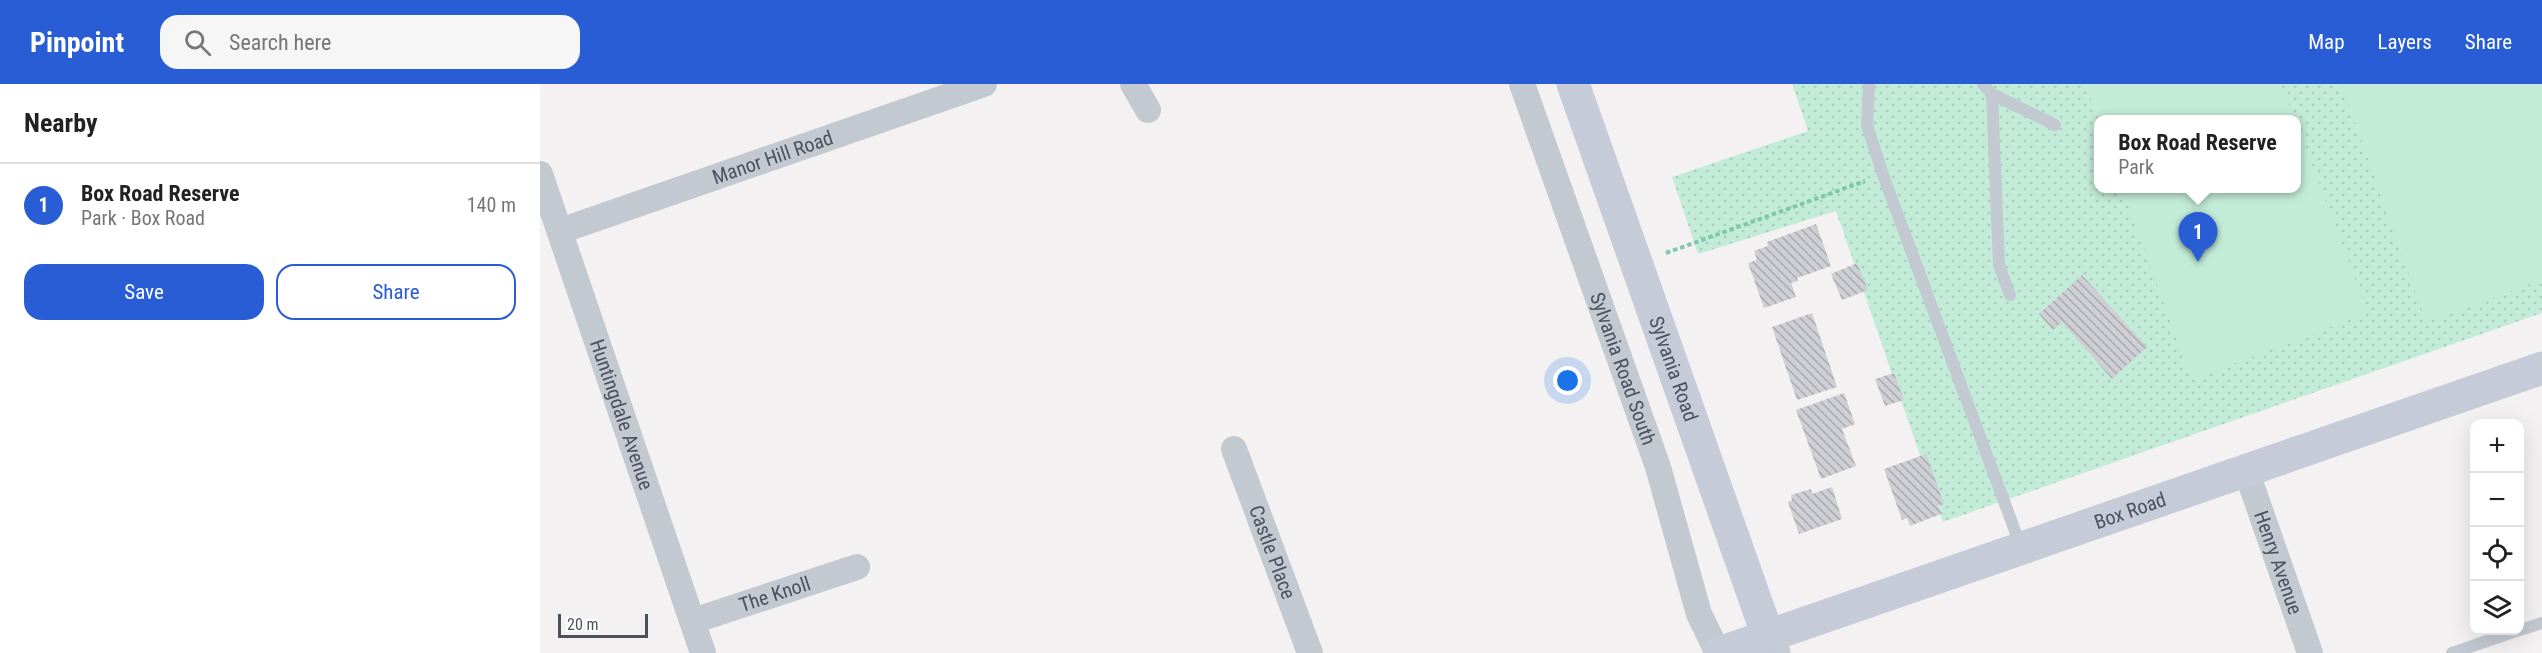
<!DOCTYPE html>
<meta charset="utf-8">
<style>
body{margin:0;font-family:"Roboto Condensed",sans-serif;background:#f6f6f6;color:#222}
.controls{position:absolute;right:18px;bottom:18px;display:grid;overflow:hidden;border-radius:12px;box-shadow:0 6px 24px #0002}
.controls button{width:54px;height:54px;display:grid;place-items:center;padding:0;border:0;border-bottom:2px solid #e0e0e0;background:#fff;color:#222;font:30px sans-serif}
.scale{position:absolute;left:18px;bottom:15px;width:90px;box-sizing:border-box;padding-left:6px;border:3px solid #4a515c;border-top:0;font-size:16px;line-height:21px;white-space:nowrap;color:#4a515c;-webkit-text-stroke:4px #fff;paint-order:stroke}
.you{position:absolute;left:1028px;top:297px;width:21px;height:21px;margin:-15px;border:4px solid #fff;border-radius:50%;background:#1a73e8;box-shadow:0 0 0 9px #1a73e833}
.badge{display:grid;place-items:center;width:39px;height:39px;border-radius:50%;background:#285dd5;color:#fff;font-size:20px;font-weight:700}
.pin{position:absolute;translate:-50% -50px;filter:drop-shadow(0 2px 3px #0008)}
.pin::after{content:'';position:absolute;top:32px;width:21px;height:18px;background:inherit;clip-path:polygon(0 0,100% 0,50% 100%)}
.popup{position:absolute;left:1554px;top:31px;width:207px;height:78px;box-sizing:border-box;display:grid;place-content:center;border-radius:12px;background:#fff;filter:drop-shadow(0 2px 4px #0005);font-size:20px;white-space:nowrap;color:#767676}
.popup b{font-size:22px;color:#222}
.popup::after{content:'';position:absolute;left:50%;top:100%;margin-left:-12px;border:12px solid transparent;border-top-color:#fff}
.list{margin:0;padding:0;list-style:none}
h2{display:flex;justify-content:space-between;align-items:center;height:78px;margin:0;padding:0 24px;font-size:26px}
h2 small{font-size:20px;font-weight:400;color:#767676}
.list li{display:grid;grid-template-columns:39px 1fr auto;gap:18px;align-items:center;box-sizing:border-box;height:84px;padding:0 24px;border-top:2px solid #e0e0e0}
.list b{display:block;font-size:22px;white-space:nowrap}
.list p{margin:0;font-size:20px;white-space:nowrap;color:#767676}
.list em{font-size:20px;font-style:normal;color:#767676}
.actions{display:flex;gap:12px;padding:18px 24px}
.actions a{flex:1;padding:14px 0;border:2px solid #285dd5;border-radius:18px;text-align:center;font-size:21px;color:#285dd5}
.actions .main{background:#285dd5;color:#fff}
.icon{flex:none;width:33px;height:33px;fill:none;stroke:currentColor;stroke-width:2;stroke-linecap:round;stroke-linejoin:round}
.map{position:relative;flex:none;width:2002px;height:569px;overflow:hidden}
header{display:flex;align-items:center;gap:36px;box-sizing:border-box;height:84px;padding:0 30px;background:#285dd5;color:#fff}
header strong{font-size:28px}
nav{display:flex;gap:33px;margin-inline-start:auto;font-size:21px}
.search{width:420px;height:54px;background:#f6f6f6;display:flex;align-items:center;gap:15px;box-sizing:border-box;padding:0 21px;border-radius:18px;color:#767676;font-size:22px}
main{display:flex}
aside{flex:1;background:#fff}
.map>svg:first-child{display:block}
.park{fill:url(#park-dots);fill-rule:evenodd}
.pitch{fill:#c3ecd8}
.building{fill:url(#building-back-hatch)}
.lines{fill:none;stroke-linecap:round;stroke-linejoin:round}
.path{stroke:#7ec7ad;stroke-width:4;stroke-dasharray:4.5 3;stroke-linecap:butt}
.lane{stroke:#c2c9d1;stroke-width:12}
.street{stroke:#c2c9d1;stroke-width:26}
.secondary{stroke:#c5cbd7;stroke-width:33}
.labels{text-anchor:middle;dominant-baseline:central;stroke-width:5;stroke-linejoin:round;paint-order:stroke}
.street-label{font-size:20px;fill:#4a515c;stroke:#fff}
</style>
<header>
<strong>Pinpoint</strong>
<div class="search"><svg class="icon" aria-label="search" viewBox="0 0 24 24"><circle cx="10" cy="10" r="6"/><path d="M15 15l6 6"/></svg>Search here</div>
<nav><a>Map</a><a>Layers</a><a>Share</a></nav>
</header>
<main>
<aside>
<h2>Nearby<small></small></h2>
<ul class="list">
<li><span class="badge">1</span><div><b>Box Road Reserve</b><p>Park · Box Road</p></div><em>140 m</em></li>
</ul>
<div class="actions"><a class="main">Save</a><a>Share</a></div>
</aside>
<div class="map">
<svg width="2002" height="569" viewBox="0 0 2002 569">
<defs>
<pattern id="park-dots" width="8" height="8" patternUnits="userSpaceOnUse" patternTransform="scale(1.5)"><rect width="8" height="8" fill="#c3ecd8"/><path d="M2 2h.1M6 6h.1" fill="none" stroke="#a9ccbc" stroke-width="1.8" stroke-linecap="round"/></pattern>
<pattern id="building-back-hatch" width="6" height="6" patternUnits="userSpaceOnUse" patternTransform="scale(1.5)"><rect width="6" height="6" fill="#cecfd4"/><path d="M-1 5l2 2M0 0l6 6M5-1l2 2" fill="none" stroke="#a9aaaf"/></pattern>
</defs>
<rect width="100%" height="100%" fill="#f3f1f1"/>
<path class="park" d="M1252,0H2002V229L1403,438L1296,127L1158,170L1132,93L1268,47ZM1559,36H1757V104H1559Z"/>
<path class="pitch" d="M1546,0H1741L1755,35L1559,37Z
M1801,0H2002V196L1886,238Z
M1757,41L1828,229L1651,296L1583,105L1757,104Z"/>
<path class="building" d="M1276,140L1291,182L1257,194L1258,197L1251,199L1256,213L1224,224L1208,179L1217,176L1214,167L1228,162L1227,158Z
M1317,179L1328,206L1302,216L1291,190Z
M1542,191L1607,263L1572,295L1522,238L1513,246L1499,230Z
M1272,229L1297,303L1257,316L1232,243Z
M1354,289L1364,316L1345,322L1335,295Z
M1304,309L1315,340L1302,345L1316,382L1281,395L1256,326Z
M1386,370L1404,420L1398,422L1401,430L1370,442L1367,434L1362,436L1344,385Z
M1292,403L1302,435L1259,450L1248,418L1252,416L1251,411L1271,405L1272,410Z"/>
<g class="lines">
<path class="path" d="M1126,169L1325,97"/>
<path class="lane" d="M1329,0L1327,41L1343,91L1481,463
M1443,0L1452,10L1515,41
M1452,10L1459,181L1470,211
M1980,546L2002,539
M1912,569L1979,546"/>
<g class="street">
<path d="M593,0L608,26"/>
<path id="s1" d="M982,0L1118,383L1159,530L1178,569"/>
<path id="s2" d="M0,90L163,569"/>
<path id="s3" d="M20,147L444,0"/>
<path id="s4" d="M694,365L770,569"/>
<path id="s5" d="M1706,386L1770,569"/>
<path id="s6" d="M153,537L317,483"/>
</g>
<g class="secondary">
<path id="s7" d="M1033,0L1234,569"/>
<path id="s8" d="M1179,569L2002,284"/>
</g>
</g>
<g class="labels">
<g class="street-label">
<text stroke="none"><textPath href="#s3" startOffset="225">Manor Hill Road</textPath></text>
<text stroke="none"><textPath href="#s1" startOffset="302">Sylvania Road South</textPath></text>
<text stroke="none"><textPath href="#s7" startOffset="302">Sylvania Road</textPath></text>
<text stroke="none"><textPath href="#s2" startOffset="254">Huntingdale Avenue</textPath></text>
<text stroke="none"><textPath href="#s8" startOffset="435">Box Road</textPath></text>
<text stroke="none"><textPath href="#s4" startOffset="110">Castle Place</textPath></text>
<text stroke="none"><textPath href="#s5" startOffset="98">Henry Avenue</textPath></text>
<text stroke="none"><textPath href="#s6" startOffset="86">The Knoll</textPath></text>
</g>
</g>
</svg>
<div class="controls">
<button>+</button>
<button>−</button>
<button><svg class="icon" aria-label="locate" viewBox="0 0 24 24"><circle cx="12" cy="12" r="6"/><path d="M12 2v4M12 18v4M2 12h4M18 12h4"/></svg></button>
<button><svg class="icon" aria-label="layers" viewBox="0 0 24 24"><path d="M12 4l9 5-9 5-9-5zM3 14l9 5 9-5"/></svg></button>
</div>
<div class="scale">20 m</div>
<div class="you"></div>
<div class="pin badge" style="left:1658px;top:178px">1</div>
<div class="popup"><b>Box Road Reserve</b>Park</div>
</div>
</main>
